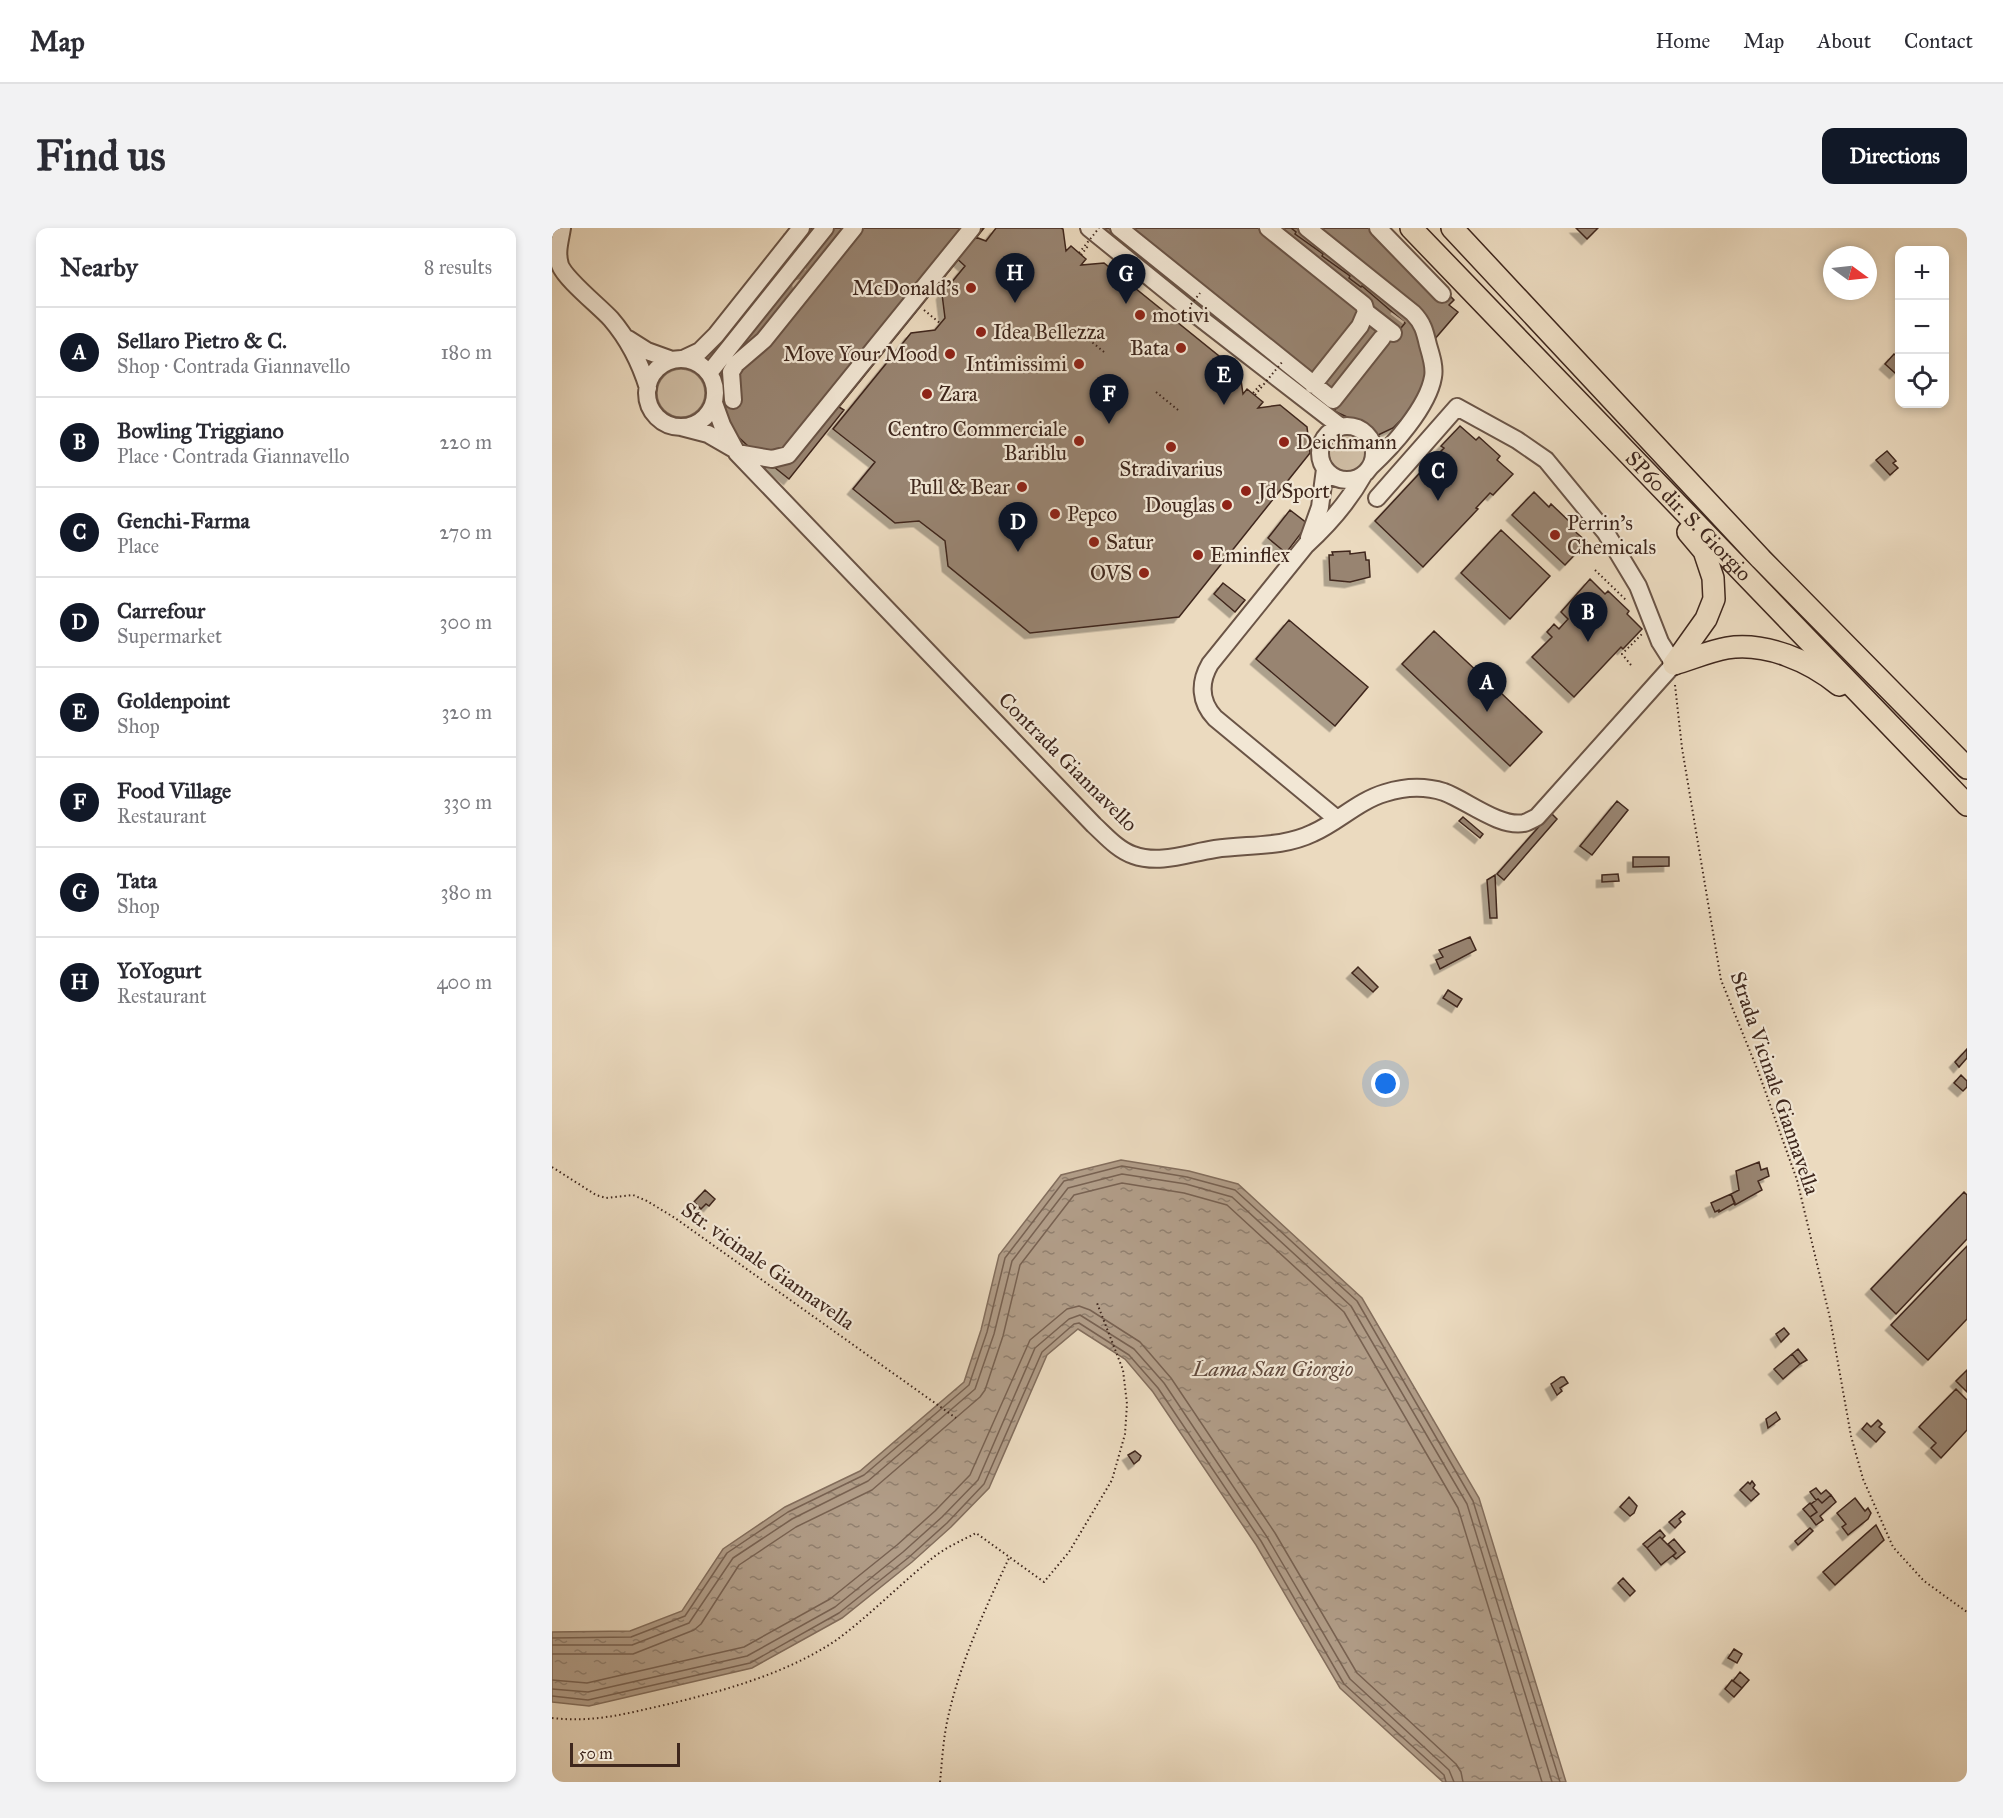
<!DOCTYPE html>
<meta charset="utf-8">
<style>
body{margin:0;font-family:"IM FELL Great Primer",serif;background:#f2f2f3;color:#2b2b33}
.controls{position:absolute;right:18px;top:18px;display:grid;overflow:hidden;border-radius:12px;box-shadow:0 3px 9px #0003}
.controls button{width:54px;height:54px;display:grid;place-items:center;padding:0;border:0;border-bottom:2px solid #e1e1e2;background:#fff;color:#2b2b33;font:30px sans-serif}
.compass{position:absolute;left:1271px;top:18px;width:54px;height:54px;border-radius:50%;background:#fff;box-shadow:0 3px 9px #0003;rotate:105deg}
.scale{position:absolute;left:18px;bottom:15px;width:110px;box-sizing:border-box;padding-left:6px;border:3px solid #3f271d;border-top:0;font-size:16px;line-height:21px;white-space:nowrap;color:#3f271d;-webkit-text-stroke:4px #f2e7d5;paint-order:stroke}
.you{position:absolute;left:834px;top:856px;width:21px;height:21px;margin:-15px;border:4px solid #fff;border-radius:50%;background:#1a73e8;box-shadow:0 0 0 9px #1a73e833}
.badge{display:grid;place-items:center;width:39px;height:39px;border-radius:50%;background:#111827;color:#fff;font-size:20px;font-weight:700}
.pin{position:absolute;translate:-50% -50px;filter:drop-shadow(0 2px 3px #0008)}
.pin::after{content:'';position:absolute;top:32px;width:21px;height:18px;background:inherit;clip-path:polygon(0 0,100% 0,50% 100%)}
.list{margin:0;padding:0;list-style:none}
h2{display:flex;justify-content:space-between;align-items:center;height:78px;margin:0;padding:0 24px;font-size:26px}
h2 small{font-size:20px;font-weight:400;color:#7c7c81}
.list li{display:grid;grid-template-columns:39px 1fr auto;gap:18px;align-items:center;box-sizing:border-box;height:90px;padding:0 24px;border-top:2px solid #e1e1e2}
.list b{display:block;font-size:22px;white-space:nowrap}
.list p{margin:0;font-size:20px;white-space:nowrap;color:#7c7c81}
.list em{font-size:20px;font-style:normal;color:#7c7c81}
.icon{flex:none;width:33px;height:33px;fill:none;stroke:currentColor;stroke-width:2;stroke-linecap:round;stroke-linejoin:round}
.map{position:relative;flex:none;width:1415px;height:1554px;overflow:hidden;border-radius:12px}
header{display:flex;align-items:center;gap:36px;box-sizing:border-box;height:84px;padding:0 30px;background:#fff;border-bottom:2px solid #e1e1e2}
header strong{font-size:28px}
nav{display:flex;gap:33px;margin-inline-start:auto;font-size:21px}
.intro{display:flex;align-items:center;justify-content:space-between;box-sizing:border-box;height:144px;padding:0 36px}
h1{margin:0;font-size:42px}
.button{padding:15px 27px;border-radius:12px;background:#111827;color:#fff;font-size:21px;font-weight:700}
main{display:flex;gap:36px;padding:0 36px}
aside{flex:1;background:#fff;border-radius:12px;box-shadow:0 3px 9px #0003}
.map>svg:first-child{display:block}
.grass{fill:#cebca3;stroke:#867260;stroke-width:1.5}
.water{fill:url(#water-ripples);stroke:#836e5d;stroke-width:1.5}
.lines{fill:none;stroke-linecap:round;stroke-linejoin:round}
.shore{stroke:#786252;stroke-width:1.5}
.building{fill:#988471;stroke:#3f271d;stroke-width:1.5;filter:url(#shadow)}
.minor-tunnel{stroke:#c9b69f;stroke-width:16;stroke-dasharray:16 8;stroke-linecap:butt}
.minor-casing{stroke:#6a5446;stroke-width:20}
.major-casing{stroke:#3f271d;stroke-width:24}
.path{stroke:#3f271d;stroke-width:2;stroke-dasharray:1.5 3;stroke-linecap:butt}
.minor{stroke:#f2e7d5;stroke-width:16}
.major{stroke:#ebdabf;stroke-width:21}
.path-bridge{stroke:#3f271d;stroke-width:2;stroke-dasharray:1.5 3;stroke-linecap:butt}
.poi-dot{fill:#8f2418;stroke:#f2e7d5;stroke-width:2}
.labels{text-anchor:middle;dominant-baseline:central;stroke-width:4.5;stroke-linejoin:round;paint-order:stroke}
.poi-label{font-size:21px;fill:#3f271d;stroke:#f2e7d5;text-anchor:start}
.street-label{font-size:21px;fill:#3f271d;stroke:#f2e7d5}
.water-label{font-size:22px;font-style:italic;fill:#614a3d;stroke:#f2e7d5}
</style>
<header>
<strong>Map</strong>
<nav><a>Home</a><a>Map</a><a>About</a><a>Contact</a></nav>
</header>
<div class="intro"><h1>Find us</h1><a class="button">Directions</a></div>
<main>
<aside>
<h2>Nearby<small>8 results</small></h2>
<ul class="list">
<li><span class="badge">A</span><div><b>Sellaro Pietro &amp; C.</b><p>Shop · Contrada Giannavello</p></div><em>180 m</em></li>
<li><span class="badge">B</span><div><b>Bowling Triggiano</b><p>Place · Contrada Giannavello</p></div><em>220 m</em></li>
<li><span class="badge">C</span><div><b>Genchi-Farma</b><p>Place</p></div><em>270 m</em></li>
<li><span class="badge">D</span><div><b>Carrefour</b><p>Supermarket</p></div><em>300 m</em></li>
<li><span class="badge">E</span><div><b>Goldenpoint</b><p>Shop</p></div><em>320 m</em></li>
<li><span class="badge">F</span><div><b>Food Village</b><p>Restaurant</p></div><em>330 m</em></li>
<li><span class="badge">G</span><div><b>Tata</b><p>Shop</p></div><em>380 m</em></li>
<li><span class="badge">H</span><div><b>YoYogurt</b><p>Restaurant</p></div><em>400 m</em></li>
</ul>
</aside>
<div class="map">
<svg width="1415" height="1554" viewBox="0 0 1415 1554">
<defs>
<pattern id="water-ripples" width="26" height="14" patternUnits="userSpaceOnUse" patternTransform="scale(1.5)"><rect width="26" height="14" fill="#b19d88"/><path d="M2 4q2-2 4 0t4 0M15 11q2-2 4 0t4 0" fill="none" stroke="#91806f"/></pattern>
<filter id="shadow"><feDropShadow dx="-5.5" dy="5.5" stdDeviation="0" flood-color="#0004"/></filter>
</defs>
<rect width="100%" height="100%" fill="#ebdabf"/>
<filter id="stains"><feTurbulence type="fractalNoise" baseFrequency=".00333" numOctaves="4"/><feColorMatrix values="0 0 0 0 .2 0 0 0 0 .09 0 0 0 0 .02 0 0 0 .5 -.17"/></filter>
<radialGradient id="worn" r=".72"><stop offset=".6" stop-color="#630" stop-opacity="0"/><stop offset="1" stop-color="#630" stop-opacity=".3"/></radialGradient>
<path class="grass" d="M105 165a24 24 0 1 1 48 0a24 24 0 1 1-48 0Z
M777 225a19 19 0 1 1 38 0a19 19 0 1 1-38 0Z"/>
<path class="water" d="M569,932L637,943L686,956L810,1070L927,1270L1014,1554H891L788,1460L704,1317L601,1164L573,1131L526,1101L495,1127L437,1260L399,1299L360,1334L290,1390L200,1440L37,1478L0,1474V1404L78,1403L130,1383L171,1321L233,1279L308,1243L412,1154L429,1102L447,1027L509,947Z"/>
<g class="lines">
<path class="shore" d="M0,1410L79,1409L133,1388L175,1325L236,1284L312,1247L417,1157L435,1104L453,1030L512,953L570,938L635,949L683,962L805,1073L921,1273L1008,1554
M0,1417H80L137,1395L181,1330L240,1291L316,1253L423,1161L442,1106L460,1033L516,960L570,946L634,956L680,969L799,1078L915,1276L1000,1554
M0,1426H81L142,1402L149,1396L187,1337L244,1299L320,1262L428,1169L433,1162L451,1108L468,1037L522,967L570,955L632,965L675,977L792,1084L906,1280L990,1554
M0,1452L35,1455L192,1419L278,1371L345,1317L383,1283L418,1247L478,1112L515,1081L527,1078L538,1082L588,1114L619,1150L723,1305L805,1445L904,1536L909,1544L911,1554
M0,1461L36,1464L195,1428L283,1379L351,1324L390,1289L426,1252L483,1120L517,1091L528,1087L582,1121L612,1155L715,1309L798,1451L897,1542L902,1554
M0,1468L36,1472L198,1435L287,1385L356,1330L395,1295L432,1256L490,1124L522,1096L527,1095L577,1127L606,1160L709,1313L792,1456L892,1547L894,1554"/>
</g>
<path class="building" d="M242,0H432L424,10L418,7L401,27L406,32L287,179L292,182L237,251L197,219L179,202L170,179V167L164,144L138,121L146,117Z
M295,0H432L424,10L418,7L401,27L406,32L287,179L292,182L237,251L197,219L179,202L170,179V167L166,152L181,132L205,113Z
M444,0H509L511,1L514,23L519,18L534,31L529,37L552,35L688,145L691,166L695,161L711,174L706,180L728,177L755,199L758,225L627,389L478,405L396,338L393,313L367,293L343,295L301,261L323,234L281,201L359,105L383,102L393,90L390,66L413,38L401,27L418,7L434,13Z
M550,0H832L902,72L897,77L906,84L882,112L886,130L856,185L841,200L824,208L815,198L782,183L734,143L731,146Z
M550,0H739L744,4L743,6L771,26L770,28L798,48L797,50L809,59L810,58L853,95L782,183L734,143L731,146Z
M1024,0H1046L1035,11Z
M1342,126L1348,131V140L1343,145L1333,136Z
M908,198L924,212L927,209L948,228L945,232L961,246L941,267L938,265L924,280L926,281L871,339L823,293L877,235L872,231L877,226L882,230L892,220L889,218Z
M1335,223L1344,233L1341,235L1346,240L1338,247L1324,232Z
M982,264L997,279L999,276L1021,297L1018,299L1035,314L1013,337L960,287Z
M738,282L756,296L734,325L716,310Z
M949,302L998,348L958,391L909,345Z
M798,323V326L813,324L814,332H817L818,349L798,354L778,352L777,327H781L780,324Z
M1038,351L1053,366L1056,363L1077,383L1075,386L1090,401L1071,421L1069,419L1022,469L980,429L1000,409L995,404L1002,396L1007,401L1016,391L1009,384Z
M671,355L693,372L683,384L662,366Z
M737,392L816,459L783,498L704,431Z
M882,403L929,447L935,441L953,458L948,464L990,504L958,538L850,436Z
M1065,573L1076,582L1040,627L1028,618Z
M999,585L1005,591L952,652L945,646Z
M911,589L931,606L928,610L907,593Z
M1081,629H1117V638L1081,639Z
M1066,646L1067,653L1050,654V647Z
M943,647L945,690H938L935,652Z
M918,709L924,722L888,741L884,732L891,729L887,722Z
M806,739L826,759L821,764L800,745Z
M896,762L910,771L905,779L891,770Z
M1415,821V830L1407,839L1403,834Z
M1409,847L1415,853V859L1411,863L1402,855Z
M1207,934L1209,942L1215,940L1217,948L1206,953L1210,962L1183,977L1179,966L1187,962L1184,943Z
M153,962L163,971L157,978L154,976L149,981L142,974Z
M1412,964L1415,967V1011L1344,1086L1319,1061Z
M1179,966L1183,975L1167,984V982L1163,984L1159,975Z
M1415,1018V1091L1376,1132L1339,1097Z
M1232,1100L1237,1106L1229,1114L1224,1106Z
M1246,1121L1255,1132L1248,1136L1240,1126Z
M1240,1126L1248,1136L1231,1151L1222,1141Z
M1415,1142V1164L1404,1153Z
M1009,1149H1012L1016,1155L1008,1160L1010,1163L1005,1167L999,1156Z
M1404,1161L1415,1172V1202L1389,1230L1379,1220L1384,1215L1367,1199Z
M1224,1184L1228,1191L1216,1200L1214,1191Z
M1326,1192L1330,1196L1327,1199L1333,1204L1324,1214L1310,1201L1315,1195L1319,1199Z
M583,1223L589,1228L587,1232L582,1236L576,1227Z
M1200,1253L1203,1257L1201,1260L1207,1266L1199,1273L1188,1262L1196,1254L1198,1256Z
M1264,1260L1269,1266L1274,1262L1279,1267L1270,1275L1266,1271L1264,1272L1258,1264Z
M1279,1267L1284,1274L1268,1288L1271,1292L1264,1297L1258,1289L1265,1284L1259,1276L1266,1271L1270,1275Z
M1077,1269L1085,1278L1082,1285L1078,1288L1068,1279Z
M1303,1270L1313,1283L1316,1280L1319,1285L1316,1291L1296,1307L1290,1299L1294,1296L1285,1285Z
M1258,1275L1265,1284L1258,1289L1251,1281Z
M1130,1283L1133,1286L1127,1291L1129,1294L1123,1300L1117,1294Z
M1324,1297L1332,1312L1283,1357L1271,1344Z
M1258,1300L1261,1303L1246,1317L1243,1313Z
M1108,1302L1113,1308L1110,1311L1108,1309L1095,1320L1091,1316Z
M1108,1309L1124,1325L1109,1337L1095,1320Z
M1122,1311L1133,1324L1124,1331L1121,1328L1124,1325L1116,1316Z
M1071,1350L1083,1363L1078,1368L1066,1355Z
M1182,1421L1190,1426L1185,1435L1176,1430Z
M1188,1444L1197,1452L1190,1460L1181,1453Z
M1180,1452L1190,1460L1182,1469L1173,1461Z"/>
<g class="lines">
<path class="minor-tunnel" d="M239,4L251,72
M830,110L846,89"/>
<g class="minor-casing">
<path id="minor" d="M10,0C8,13 4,24 8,37C13,51 47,78 59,91C77,112 88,134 96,160
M537,0L643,86L789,199
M567,0L781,172L830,110
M716,0L812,77L814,84L808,98L761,157
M755,0L861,85C871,95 873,104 876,117C879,127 883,139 881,149C876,179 840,219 818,239
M826,0L890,66
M814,84L841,105
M76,111L95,123L120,132
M131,131L148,123L164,107L249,0
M95 165a34 34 0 1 1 68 0a34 34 0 1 1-68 0Z
M157,145L273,0
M181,172L179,144L184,136L212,112L302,0
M162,175L170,197L185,225L542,597C554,608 566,622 581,627C608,637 636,625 663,621C696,616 730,620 761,605C786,594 806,573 833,565C852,559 873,558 892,564C914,572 948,600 972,595C976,594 981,591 985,589L1122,436L1108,414L1086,358L1054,305L994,232L965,212L905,179L825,270
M768 225a27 27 0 1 1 54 0a27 27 0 1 1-54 0Z
M129,199L156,206L182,221
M185,225L220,231L236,227L420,0
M757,310L768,279L773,241
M785,591L663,490C648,474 647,455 658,436L754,317C776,297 797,273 812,246"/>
</g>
<g class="major-casing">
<g id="major">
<path id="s1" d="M859,0L1415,577"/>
<path d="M900,0L1209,331L1415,540"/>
<path d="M1122,436L1154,391L1162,371L1161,350L1152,323L1136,304"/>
<path d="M1122,436C1139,431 1158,423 1175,420C1214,414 1258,433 1287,457"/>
</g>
</g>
<path class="path" d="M529,27L536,18
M372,82L389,96
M530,106L552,124
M604,164L626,182
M701,165L709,156
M1043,342L1074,372
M1079,437L1070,426L1090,406
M1123,457L1130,520L1169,752L1206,843L1245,952L1278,1090L1299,1208L1311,1251L1341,1319L1372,1353L1415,1384
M0,939L44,967L54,970L81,967L95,973L123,990L404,1190
M0,1490C43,1495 76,1485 117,1476C174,1462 233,1446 283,1413C315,1390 346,1358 377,1333C390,1321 409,1313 424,1305L492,1354L517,1324L560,1252L573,1206L575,1176L571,1142L545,1075
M388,1554C390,1534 391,1514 395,1494C407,1437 432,1383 457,1330"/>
<use href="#minor" class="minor"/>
<use href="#major" class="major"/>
<path class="path-bridge" d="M527,25L547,0
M625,94L648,65
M703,167L731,133"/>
</g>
<g class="poi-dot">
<circle cx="419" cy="60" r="6"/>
<circle cx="588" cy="87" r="6"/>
<circle cx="429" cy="104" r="6"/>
<circle cx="629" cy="120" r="6"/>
<circle cx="398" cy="126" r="6"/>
<circle cx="527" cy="136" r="6"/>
<circle cx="375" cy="166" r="6"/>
<circle cx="527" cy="213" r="6"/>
<circle cx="732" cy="214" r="6"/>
<circle cx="619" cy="219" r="6"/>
<circle cx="470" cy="259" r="6"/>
<circle cx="694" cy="263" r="6"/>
<circle cx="675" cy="277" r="6"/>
<circle cx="503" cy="286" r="6"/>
<circle cx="1003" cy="307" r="6"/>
<circle cx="542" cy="314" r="6"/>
<circle cx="646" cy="327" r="6"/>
<circle cx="592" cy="345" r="6"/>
</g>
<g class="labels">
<g class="poi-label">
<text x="407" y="60" text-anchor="end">McDonald's</text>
<text x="600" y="87">motivi</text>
<text x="441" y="104">Idea Bellezza</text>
<text x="617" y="120" text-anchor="end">Bata</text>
<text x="386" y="126" text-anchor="end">Move Your Mood</text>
<text x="515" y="136" text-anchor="end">Intimissimi</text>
<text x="387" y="166">Zara</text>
<text x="515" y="201" text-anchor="end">Centro Commerciale<tspan x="515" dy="24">Bariblu</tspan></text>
<text x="744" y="214">Deichmann</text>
<text x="619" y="241" text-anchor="middle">Stradivarius</text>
<text x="458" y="259" text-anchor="end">Pull &amp; Bear</text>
<text x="706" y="263">Jd Sport</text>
<text x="663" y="277" text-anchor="end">Douglas</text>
<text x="515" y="286">Pepco</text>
<text x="1015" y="295">Perrin's<tspan x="1015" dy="24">Chemicals</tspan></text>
<text x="554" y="314">Satur</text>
<text x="658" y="327">Eminflex</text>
<text x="580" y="345" text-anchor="end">OVS</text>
</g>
<g class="street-label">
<text stroke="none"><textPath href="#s1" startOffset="400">SP60 dir. S. Giorgio</textPath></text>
<text transform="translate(516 534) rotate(45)">Contrada Giannavello</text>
<text transform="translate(1223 855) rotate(71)">Strada Vicinale Giannavella</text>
<text transform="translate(216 1038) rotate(35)">Str. vicinale Giannavella</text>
</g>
<g class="water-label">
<text x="721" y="1140">Lama San Giorgio</text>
</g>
</g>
<rect width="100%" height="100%" filter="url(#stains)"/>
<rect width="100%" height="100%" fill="url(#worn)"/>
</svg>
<div class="controls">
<button>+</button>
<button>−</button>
<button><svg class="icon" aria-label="locate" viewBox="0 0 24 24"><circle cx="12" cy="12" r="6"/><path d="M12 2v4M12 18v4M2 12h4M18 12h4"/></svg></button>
</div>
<svg class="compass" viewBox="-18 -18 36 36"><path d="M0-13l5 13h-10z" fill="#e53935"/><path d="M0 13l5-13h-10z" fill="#7c7c81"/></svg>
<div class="scale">50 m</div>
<div class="you"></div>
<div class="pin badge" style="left:935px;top:484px">A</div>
<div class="pin badge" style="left:1036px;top:414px">B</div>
<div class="pin badge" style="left:886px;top:273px">C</div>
<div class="pin badge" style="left:466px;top:324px">D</div>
<div class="pin badge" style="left:672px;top:177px">E</div>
<div class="pin badge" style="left:557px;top:196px">F</div>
<div class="pin badge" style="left:574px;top:76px">G</div>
<div class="pin badge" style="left:463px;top:75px">H</div>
</div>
</main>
